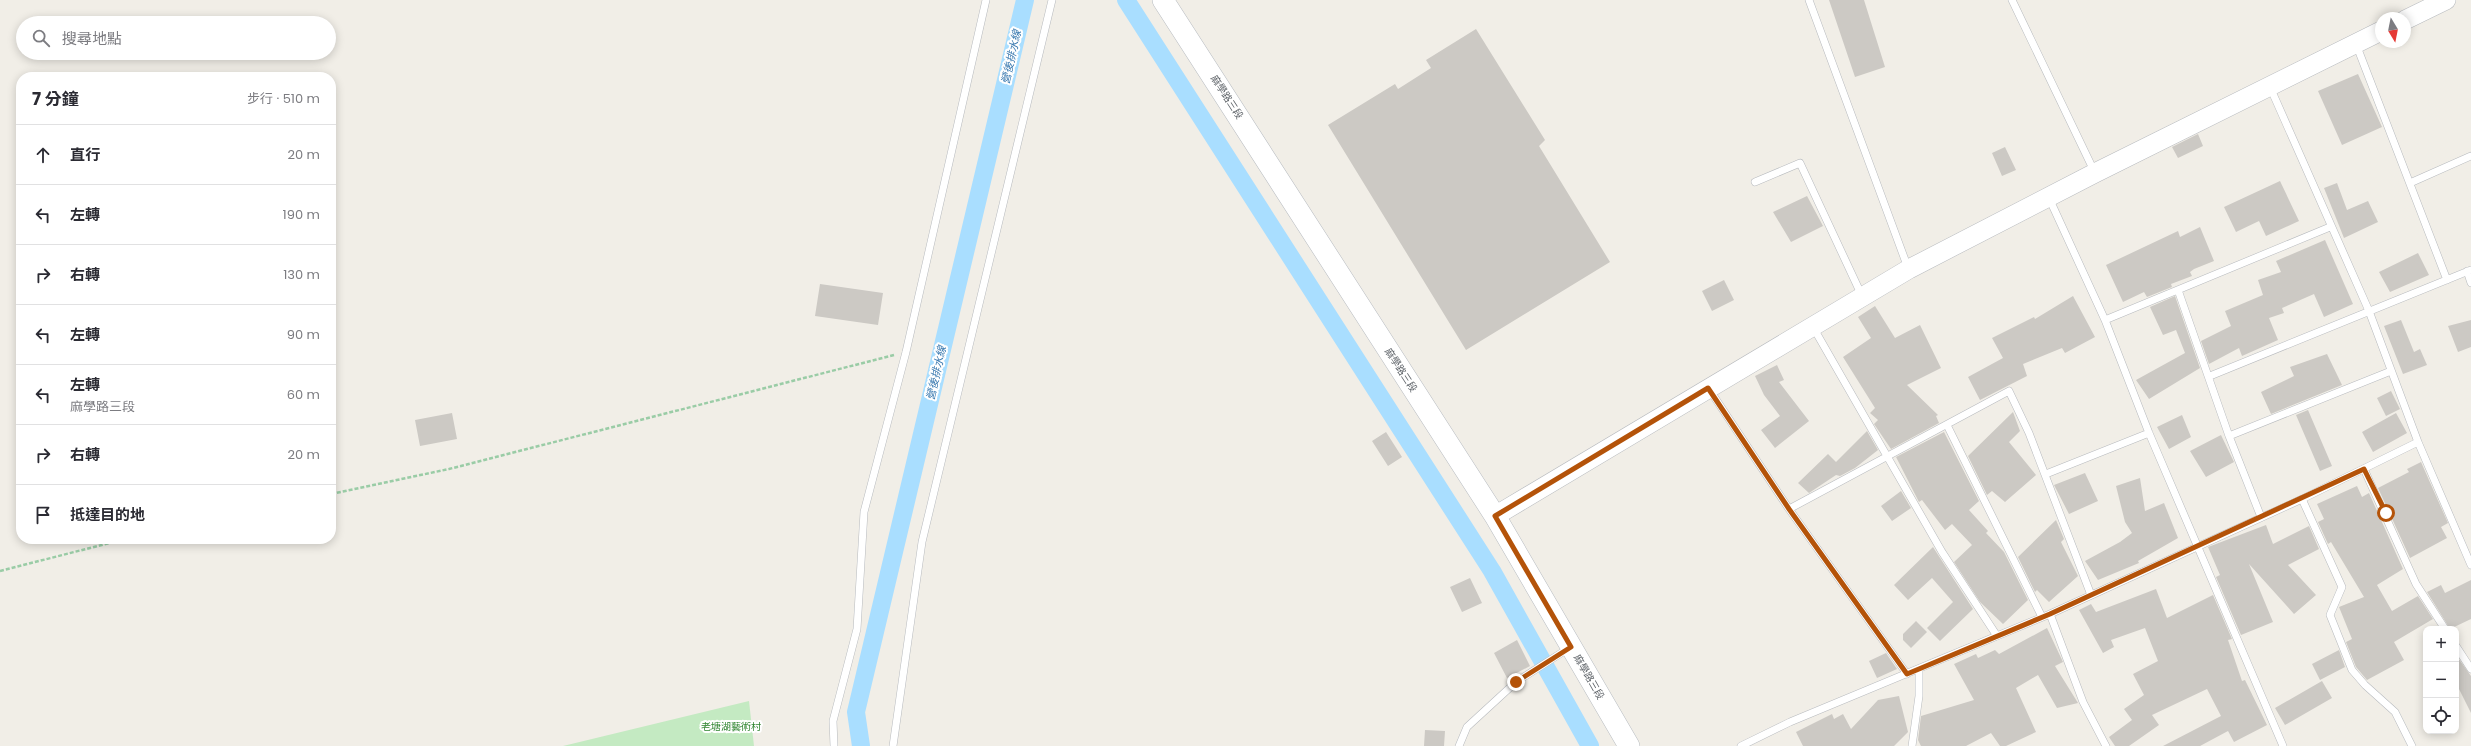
<!DOCTYPE html>
<html lang="zh-TW">
<meta charset="utf-8">
<style>
body{margin:0;font-family:Poppins,"Noto Sans TC",sans-serif;background:#f2f2f3;color:#2b2b33}
.controls{position:absolute;right:12px;bottom:12px;display:grid;overflow:hidden;border-radius:8px;box-shadow:0 2px 10px #0003}
.controls button{width:36px;height:36px;display:grid;place-items:center;padding:0;border:0;border-bottom:1px solid #e1e1e2;background:#fff;color:#2b2b33;font:20px sans-serif}
.compass{position:absolute;left:2375px;top:12px;width:36px;height:36px;border-radius:50%;background:#fff;box-shadow:0 2px 10px #0003;rotate:170deg}
.stop{position:absolute;width:12px;height:12px;margin:-9px;border:3px solid #b45309;border-radius:50%;background:#fff}
.stop.end{background:#b45309;border-color:#fff;box-shadow:0 1px 4px #0008}
.list{margin:0;padding:0;list-style:none}
h2{display:flex;justify-content:space-between;align-items:center;height:52px;margin:0;padding:0 16px;font-size:17px}
h2 small{font-size:13px;font-weight:400;color:#7c7c81}
.list li{display:grid;grid-template-columns:26px 1fr auto;gap:12px;align-items:center;box-sizing:border-box;height:60px;padding:0 16px;border-top:1px solid #e1e1e2}
.list b{display:block;font-size:15px;white-space:nowrap}
.list p{margin:0;font-size:13px;white-space:nowrap;color:#7c7c81}
.list em{font-size:13px;font-style:normal;color:#7c7c81}
.icon{flex:none;width:22px;height:22px;fill:none;stroke:currentColor;stroke-width:2;stroke-linecap:round;stroke-linejoin:round}
.map{position:relative;flex:none;width:2471px;height:746px;overflow:hidden}
.search{position:absolute;background:#fff;box-shadow:0 2px 10px #0003;left:16px;top:16px;width:320px;height:44px;display:flex;align-items:center;gap:10px;box-sizing:border-box;padding:0 14px;border-radius:22px;color:#7c7c81;font-size:15px}
.panel{position:absolute;background:#fff;box-shadow:0 2px 10px #0003;left:16px;top:72px;width:320px;height:472px;border-radius:16px}
.map>svg:first-child{display:block}
.green{fill:#c4eac2}
.lines{fill:none;stroke-linecap:round;stroke-linejoin:round}
.canal{stroke:#a9deff;stroke-width:18}
.building{fill:#ccc9c4}
.service-casing{stroke:#b7babe;stroke-width:8}
.tertiary-casing{stroke:#b7babe;stroke-width:20}
.secondary-casing{stroke:#b8bcc1;stroke-width:22}
.path{stroke:#9acca6;stroke-width:2.5;stroke-dasharray:4 2;stroke-linecap:butt}
.service{stroke:#fff;stroke-width:7}
.tertiary{stroke:#fff;stroke-width:19}
.secondary{stroke:#fff;stroke-width:21}
.route{stroke:#b45309;stroke-width:5}
.labels{text-anchor:middle;dominant-baseline:central;stroke-width:4;stroke-linejoin:round;paint-order:stroke}
.street-label{font-size:10px;fill:#5e6368;stroke:#fff}
.park-label{font-size:10px;fill:#308530;stroke:#fff}
.water-label{font-size:11px;font-style:italic;fill:#3b7ab0;stroke:#fff}
</style>
<div class="map">
<svg width="2471" height="746" viewBox="0 0 2471 746">
<rect width="100%" height="100%" fill="#f1eee7"/>
<path class="green" d="M749,701L754,746H563Z"/>
<g class="lines">
<path class="canal" d="M1126,0L1492,571L1590,746
M861,746L856,712L1025,0"/>
</g>
<path class="building" d="M1829,0H1864L1885,67L1855,77Z
M1476,29L1545,140L1539,146L1610,262L1466,350L1328,125L1395,84L1398,89L1431,68L1426,60Z
M2358,74L2382,127L2342,145L2318,91Z
M2198,134L2203,146L2178,158L2172,147Z
M2005,147L2016,170L2002,176L1992,153Z
M2280,181L2299,221L2266,236L2259,221L2236,232L2224,207Z
M2337,183L2347,210L2368,201L2378,222L2344,238L2324,188Z
M1807,196L1823,226L1791,242L1773,212Z
M2200,227L2214,261L2194,269L2190,272L2192,276L2171,284L2172,287L2147,297L2144,292L2123,302L2106,265L2178,231L2180,237Z
M2325,240L2353,304L2324,317L2314,294L2282,308L2284,313L2269,318L2278,340L2242,356L2239,348L2209,364L2201,341L2231,326L2225,311L2263,295L2258,280L2281,272L2276,261Z
M2418,253L2429,275L2390,292L2379,272Z
M1724,280L1734,300L1712,311L1702,291Z
M820,284L883,293L878,325L815,316Z
M2073,296L2095,337L2065,353L2062,348L2023,364L2027,376L1980,400L1968,377L2003,358L1992,338L2034,317L2035,319Z
M2175,296L2200,368L2149,399L2136,380L2185,353L2176,330L2163,335L2150,307Z
M1875,306L1895,338L1920,325L1941,368L1907,385L1938,415L1936,416L1939,423L1891,449L1874,424L1878,420L1870,413L1875,408L1843,357L1871,338L1858,317Z
M2401,320L2414,352L2420,349L2427,365L2403,374L2384,326Z
M2471,320V347L2458,352L2448,326Z
M2327,354L2342,385L2271,414L2261,392L2294,376L2290,367Z
M1777,365L1784,380L1779,382L1809,421L1775,448L1761,430L1780,416L1764,395L1755,376Z
M2391,391L2400,409L2386,416L2377,398Z
M2308,410L2332,466L2320,471L2296,415Z
M2013,412L2020,431L2009,442L2036,475L2005,502L1992,491L1987,495L1968,456Z
M452,413L457,439L420,446L415,420Z
M2396,413L2407,433L2373,452L2362,432Z
M2182,415L2191,437L2169,449L2157,427Z
M1867,431L1878,450L1855,468L1840,476L1836,475L1809,493L1798,483L1828,454L1836,462Z
M1386,432L1402,457L1388,466L1372,441Z
M1944,432L1979,501L1969,510L1988,531L1986,533L2004,552L2028,600L2003,624L1980,602L1954,562L1972,545L1952,524L1945,530L1922,500L1919,502L1896,457Z
M2221,435L2234,462L2206,477L2190,451Z
M2421,462L2448,523L2441,527L2447,538L2410,558L2378,488L2409,472L2407,469Z
M2085,473L2098,501L2069,514L2054,485Z
M2140,478L2145,511L2164,503L2178,538L2138,561L2139,563L2098,580L2085,561L2120,542L2132,533L2125,522L2116,486Z
M2357,486L2362,497L2369,493L2403,569L2377,585L2392,611L2418,596L2433,619L2394,642L2404,660L2367,680L2356,667L2346,642L2352,639L2339,607L2364,597L2331,542L2328,544L2318,522L2324,519L2317,504Z
M1901,491L1911,508L1892,521L1881,506Z
M2056,520L2064,539L2061,542L2078,576L2049,602L2037,590L2035,592L2018,557Z
M2266,525L2273,544L2309,526L2319,549L2288,565L2316,595L2294,614L2249,564L2273,622L2241,635L2216,577L2220,575L2208,547Z
M1933,547L1973,609L1940,641L1927,628L1953,602L1932,578L1908,600L1894,585Z
M1470,578L1482,603L1462,612L1450,587Z
M2471,580V619L2450,629L2427,592L2441,585L2445,593Z
M2156,589L2167,618L2213,595L2232,639L2228,640L2242,681L2245,680L2267,725L2234,742L2228,731L2200,746H2163L2221,716L2207,689L2152,715L2159,725L2129,746H2115L2109,737L2132,720L2124,709L2144,695L2133,674L2158,661L2145,628L2111,640L2114,647L2103,653L2079,610L2091,604L2096,612Z
M1916,621L1927,632L1911,648L1903,640V634Z
M2047,628L2063,662L2055,666L2078,703L2057,708L2038,675L2016,688L2036,732L2006,746H2000L1991,733L1966,746H1921L1918,740L1921,716L1974,700L1954,664L1976,654L1978,658L1995,650L1999,654Z
M1517,640L1530,666L1507,678L1494,653Z
M2339,650L2345,667L2320,680L2312,664Z
M1886,653L1897,669L1877,678L1869,661Z
M2456,655L2471,676V713L2456,683Z
M2322,681L2332,698L2285,725L2275,708Z
M1899,696L1908,732L1894,746H1803L1796,732L1832,714L1834,719L1843,714L1851,729L1878,700Z
M1425,730L1445,731L1444,746H1424Z"/>
<g class="lines">
<g class="service-casing">
<path id="service" d="M1809,0L1908,268
M2012,0L2095,173
M2356,44L2447,280
M1755,182L1800,163L1862,296
M2410,183L2471,156
M2049,198L2105,320L2149,433L2283,746
M2467,271L2471,283
M2178,290L2229,436L2261,517
M2105,320L2330,227
M1813,327L1942,552L1997,636
M2210,376L2471,270
M1709,389L1789,509L1907,674
M1947,425L2042,617
M2229,436L2391,371
M2418,442L2471,565
M2364,469L2416,584L2445,629
M2046,474L2149,433
M2302,499L2342,587L2330,615L2352,670L2365,685L2395,712L2412,746
M1789,509L2009,391L2029,433L2091,595
M2050,614L2083,702L2106,746
M2456,646L2471,669
M834,746L833,721L857,629L864,512L906,352L986,0
M893,746L922,542L1052,0
M1459,746L1467,727L1516,682L1569,648
M1741,746L1790,722L2050,614L2302,499L2418,442L2369,311L2270,87
M1912,746L1919,696V670"/>
</g>
<g class="tertiary-casing">
<path id="tertiary" d="M2405,20L2446,0
M1495,516L1909,269L2095,173L2381,31"/>
</g>
<g class="secondary-casing">
<path id="secondary" d="M1163,0L1495,516L1629,746"/>
</g>
<path class="path" d="M331,494L449,469L894,355
M0,571L125,539"/>
<use href="#service" class="service"/>
<use href="#tertiary" class="tertiary"/>
<use href="#secondary" class="secondary"/>
</g>
<g class="lines">
<path class="route" d="M1516,682L1571,647L1495,516L1708,388L1789,509L1907,674L2050,614L2364,469L2386,513"/>
</g>
<g class="labels">
<g class="street-label">
<text transform="translate(1227 97) rotate(57)">麻學路三段</text>
<text transform="translate(1401 370) rotate(57)">麻學路三段</text>
<text transform="translate(1589 677) rotate(60)">麻學路三段</text>
</g>
<g class="park-label">
<text x="731" y="726">老塘湖藝術村</text>
</g>
<g class="water-label">
<text transform="translate(1011 57) rotate(-77)">營後排水線</text>
<text transform="translate(936 373) rotate(-77)">營後排水線</text>
</g>
</g>
</svg>
<div class="controls">
<button>+</button>
<button>−</button>
<button><svg class="icon" aria-label="locate" viewBox="0 0 24 24"><circle cx="12" cy="12" r="6"/><path d="M12 2v4M12 18v4M2 12h4M18 12h4"/></svg></button>
</div>
<svg class="compass" viewBox="-18 -18 36 36"><path d="M0-13l5 13h-10z" fill="#e53935"/><path d="M0 13l5-13h-10z" fill="#7c7c81"/></svg>
<div class="stop" style="left:2386px;top:513px"></div>
<div class="stop end" style="left:1516px;top:682px"></div>
<div class="search"><svg class="icon" aria-label="search" viewBox="0 0 24 24"><circle cx="10" cy="10" r="6"/><path d="M15 15l6 6"/></svg>搜尋地點</div>
<section class="panel">
<h2>7 分鐘<small>步行 · 510 m</small></h2>
<ul class="list">
<li><svg class="icon" aria-label="ahead" viewBox="0 0 24 24"><path d="M12 20V5M6 11l6-6 6 6"/></svg><div><b>直行</b></div><em>20 m</em></li>
<li><svg class="icon" aria-label="left" viewBox="0 0 24 24"><path d="M17 20v-9H6M10 6l-5 5 5 5"/></svg><div><b>左轉</b></div><em>190 m</em></li>
<li><svg class="icon" aria-label="right" viewBox="0 0 24 24"><path d="M7 20v-9h11M14 6l5 5-5 5"/></svg><div><b>右轉</b></div><em>130 m</em></li>
<li><svg class="icon" aria-label="left" viewBox="0 0 24 24"><path d="M17 20v-9H6M10 6l-5 5 5 5"/></svg><div><b>左轉</b></div><em>90 m</em></li>
<li><svg class="icon" aria-label="left" viewBox="0 0 24 24"><path d="M17 20v-9H6M10 6l-5 5 5 5"/></svg><div><b>左轉</b><p>麻學路三段</p></div><em>60 m</em></li>
<li><svg class="icon" aria-label="right" viewBox="0 0 24 24"><path d="M7 20v-9h11M14 6l5 5-5 5"/></svg><div><b>右轉</b></div><em>20 m</em></li>
<li><svg class="icon" aria-label="arrive" viewBox="0 0 24 24"><path d="M6 21V4h12l-3 4 3 4H6"/></svg><div><b>抵達目的地</b></div></li>
</ul>
</section>
</div>
